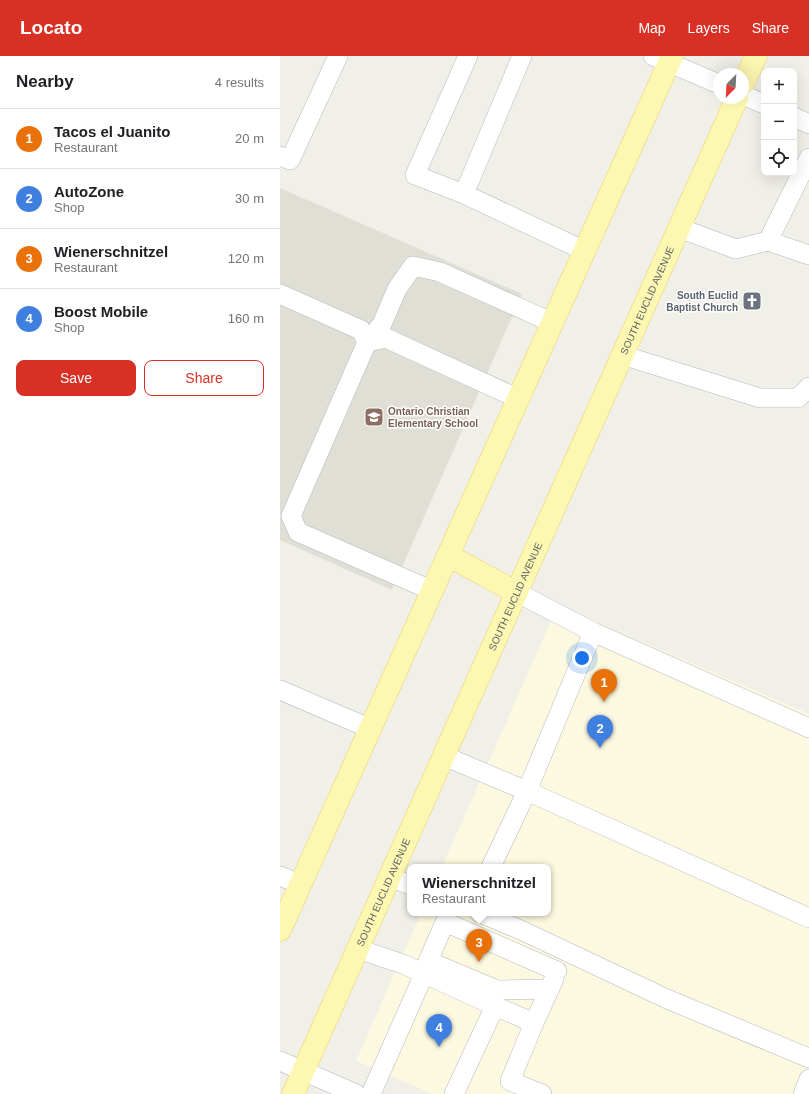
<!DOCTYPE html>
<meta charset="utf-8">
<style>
body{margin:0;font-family:Arial,sans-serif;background:#f6f6f6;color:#202124}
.controls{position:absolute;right:12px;top:12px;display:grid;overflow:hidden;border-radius:8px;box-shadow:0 4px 16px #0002}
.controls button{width:36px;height:36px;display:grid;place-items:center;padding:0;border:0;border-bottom:1px solid #e0e0e0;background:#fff;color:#202124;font:20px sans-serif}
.compass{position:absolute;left:433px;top:12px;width:36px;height:36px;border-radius:50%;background:#fff;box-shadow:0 4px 16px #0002;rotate:204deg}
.you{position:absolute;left:302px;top:602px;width:14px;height:14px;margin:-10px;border:3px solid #fff;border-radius:50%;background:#1a73e8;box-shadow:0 0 0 6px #1a73e833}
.badge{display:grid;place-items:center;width:26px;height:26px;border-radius:50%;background:#d93025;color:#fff;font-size:13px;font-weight:700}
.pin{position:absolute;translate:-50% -33px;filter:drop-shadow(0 1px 2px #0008)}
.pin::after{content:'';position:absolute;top:21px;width:14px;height:12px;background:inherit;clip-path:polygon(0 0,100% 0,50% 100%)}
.popup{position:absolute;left:127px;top:808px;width:144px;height:52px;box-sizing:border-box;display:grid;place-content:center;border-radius:8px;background:#fff;filter:drop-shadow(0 1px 3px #0005);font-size:13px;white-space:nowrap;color:#757577}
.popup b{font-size:15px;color:#202124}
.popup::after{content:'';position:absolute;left:50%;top:100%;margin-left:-8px;border:8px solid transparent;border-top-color:#fff}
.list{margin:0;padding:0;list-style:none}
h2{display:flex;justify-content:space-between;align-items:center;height:52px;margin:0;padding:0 16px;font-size:17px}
h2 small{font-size:13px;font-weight:400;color:#757577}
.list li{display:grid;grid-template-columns:26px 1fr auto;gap:12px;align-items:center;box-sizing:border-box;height:60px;padding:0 16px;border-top:1px solid #e0e0e0}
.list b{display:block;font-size:15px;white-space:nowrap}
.list p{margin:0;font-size:13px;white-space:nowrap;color:#757577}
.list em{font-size:13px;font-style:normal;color:#757577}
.actions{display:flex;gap:8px;padding:12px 16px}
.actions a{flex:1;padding:9px 0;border:1px solid #d93025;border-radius:8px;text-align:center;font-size:14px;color:#d93025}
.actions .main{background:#d93025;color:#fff}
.icon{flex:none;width:22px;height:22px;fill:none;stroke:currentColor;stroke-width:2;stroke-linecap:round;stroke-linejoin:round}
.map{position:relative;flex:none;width:529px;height:1038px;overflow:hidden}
header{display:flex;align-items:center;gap:24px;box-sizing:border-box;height:56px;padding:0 20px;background:#d93025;color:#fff}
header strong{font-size:19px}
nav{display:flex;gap:22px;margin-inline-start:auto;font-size:14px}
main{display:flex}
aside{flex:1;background:#fff}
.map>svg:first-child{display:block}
.commercial{fill:#fdf9e0}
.education{fill:#e0dfd6}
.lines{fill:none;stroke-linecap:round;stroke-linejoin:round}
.minor-casing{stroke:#b5b7bb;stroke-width:20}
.major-casing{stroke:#edd364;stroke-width:23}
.minor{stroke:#fff;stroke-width:19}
.major{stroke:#fcf7b1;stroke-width:22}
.labels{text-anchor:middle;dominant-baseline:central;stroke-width:3;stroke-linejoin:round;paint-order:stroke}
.worship-label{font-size:10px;font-weight:bold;fill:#5b616d;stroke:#fff;text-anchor:end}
.street-label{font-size:10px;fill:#5f6267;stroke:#fff}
.education-label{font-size:10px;font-weight:bold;fill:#785e54;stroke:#fff;text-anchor:start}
</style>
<header>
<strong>Locato</strong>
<nav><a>Map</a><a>Layers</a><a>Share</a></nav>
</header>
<main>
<aside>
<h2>Nearby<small>4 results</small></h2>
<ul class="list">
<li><span class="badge" style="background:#e8710a">1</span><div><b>Tacos el Juanito</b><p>Restaurant</p></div><em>20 m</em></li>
<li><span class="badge" style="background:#3f7fe0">2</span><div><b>AutoZone</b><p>Shop</p></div><em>30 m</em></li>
<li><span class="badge" style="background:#e8710a">3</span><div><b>Wienerschnitzel</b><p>Restaurant</p></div><em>120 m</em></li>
<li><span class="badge" style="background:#3f7fe0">4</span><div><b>Boost Mobile</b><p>Shop</p></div><em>160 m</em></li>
</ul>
<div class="actions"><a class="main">Save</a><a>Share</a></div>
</aside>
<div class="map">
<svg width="529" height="1038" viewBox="0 0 529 1038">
<rect width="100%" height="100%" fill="#f0efe8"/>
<path class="commercial" d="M278,549L529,658V1038H153L76,1005L141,857H268V811H162Z"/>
<path class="education" d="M0,132L242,238L112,534L0,484Z"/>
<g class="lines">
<g class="minor-casing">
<path id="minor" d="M188,0L135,119L184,138L242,0
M373,0L439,28
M463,39L484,48
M514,61L529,68
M0,100L10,104L58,0
M529,102L488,185L529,199
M184,138L305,195
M399,172L456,193L488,185
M0,238L81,274L87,286L102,268L117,233L133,210L160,216L273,267
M342,299L480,342H518L529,331
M153,535L18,476L11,460L87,286L106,282L239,343
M236,536L313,576L529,672
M313,576L247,735L529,862
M0,634L91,673
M164,700L247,735L211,811
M0,820L21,829
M110,821L130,829
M200,857L243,875L387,943L529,1002
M78,893L123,908L215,950
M270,933L217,934L148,905L165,866L277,915
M254,967L230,1025L262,1038
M0,1005L76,1038
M91,1038L144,918
M174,1038L215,950L254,967L274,923
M523,1038L529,1023"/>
</g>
<g class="major-casing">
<g id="major">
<path d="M463,28L476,0"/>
<path d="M169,500L236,536"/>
<path d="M0,874L392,0"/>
<path id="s1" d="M13,1038L457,42"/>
</g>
</g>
<use href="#minor" class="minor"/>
<use href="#major" class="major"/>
</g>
<defs>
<g id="church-square" transform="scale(1)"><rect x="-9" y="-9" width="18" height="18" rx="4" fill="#6b7280" stroke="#fff"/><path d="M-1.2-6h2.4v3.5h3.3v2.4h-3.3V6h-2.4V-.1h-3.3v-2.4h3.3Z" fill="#fff"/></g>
<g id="school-square" transform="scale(1)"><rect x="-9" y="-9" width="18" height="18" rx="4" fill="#8d6e63" stroke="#fff"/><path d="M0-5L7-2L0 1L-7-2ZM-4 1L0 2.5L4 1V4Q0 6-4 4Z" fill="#fff"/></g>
</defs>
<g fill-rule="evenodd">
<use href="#church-square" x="472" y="245"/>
<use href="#school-square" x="94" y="361"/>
</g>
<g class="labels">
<g class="worship-label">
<text x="458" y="239">South Euclid<tspan x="458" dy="12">Baptist Church</tspan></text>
</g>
<g class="street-label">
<text stroke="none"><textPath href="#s1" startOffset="869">SOUTH EUCLID AVENUE</textPath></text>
<text stroke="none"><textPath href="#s1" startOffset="545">SOUTH EUCLID AVENUE</textPath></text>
<text stroke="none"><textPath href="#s1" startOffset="221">SOUTH EUCLID AVENUE</textPath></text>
</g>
<g class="education-label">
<text x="108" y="355">Ontario Christian<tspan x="108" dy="12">Elementary School</tspan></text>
</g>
</g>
</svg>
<div class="controls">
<button>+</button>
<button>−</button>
<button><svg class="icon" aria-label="locate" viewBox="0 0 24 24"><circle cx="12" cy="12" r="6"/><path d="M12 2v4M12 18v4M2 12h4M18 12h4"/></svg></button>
</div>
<svg class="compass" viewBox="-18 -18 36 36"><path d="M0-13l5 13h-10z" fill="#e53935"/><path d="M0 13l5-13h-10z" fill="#757577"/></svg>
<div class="you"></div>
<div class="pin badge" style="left:324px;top:646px;background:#e8710a">1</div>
<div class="pin badge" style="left:320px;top:692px;background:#3f7fe0">2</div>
<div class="pin badge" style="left:199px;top:906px;background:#e8710a">3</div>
<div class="popup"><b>Wienerschnitzel</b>Restaurant</div>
<div class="pin badge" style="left:159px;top:991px;background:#3f7fe0">4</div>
</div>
</main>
